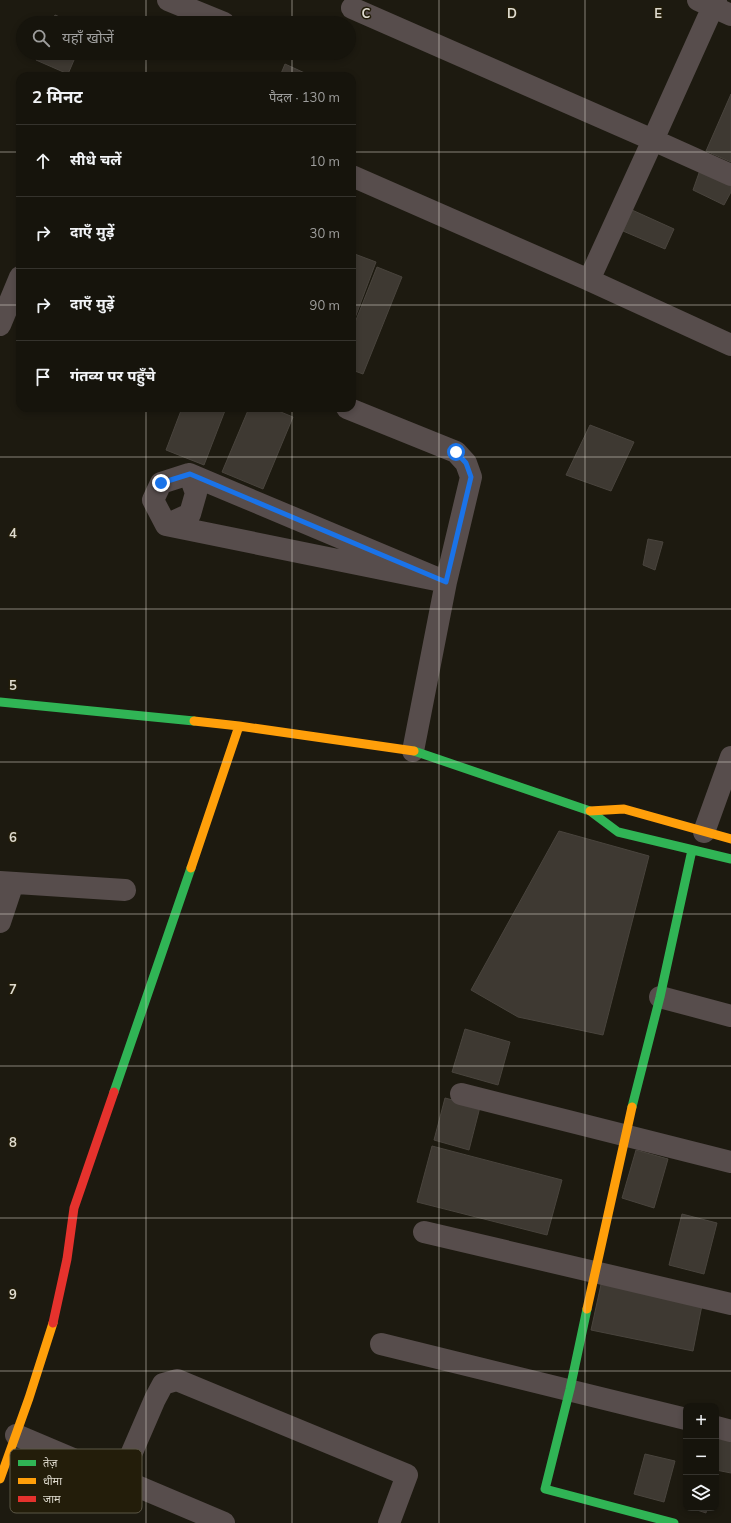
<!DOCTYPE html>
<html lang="hi">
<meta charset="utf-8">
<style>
body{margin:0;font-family:Mulish,"Noto Sans Devanagari",sans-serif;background:#1f1d15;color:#f1f3f6}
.controls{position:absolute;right:12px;bottom:12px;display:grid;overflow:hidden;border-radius:8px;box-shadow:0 2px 6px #0003}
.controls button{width:36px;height:36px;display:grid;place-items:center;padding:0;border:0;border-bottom:1px solid #35332d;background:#16140c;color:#f1f3f6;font:20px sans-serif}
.stop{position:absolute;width:12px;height:12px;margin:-9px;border:3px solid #1a73e8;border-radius:50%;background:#fff}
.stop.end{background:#1a73e8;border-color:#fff;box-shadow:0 1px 4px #0008}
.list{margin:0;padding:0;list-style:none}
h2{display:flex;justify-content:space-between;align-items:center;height:52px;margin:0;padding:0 16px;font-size:17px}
h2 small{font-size:13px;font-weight:400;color:#9e9e9d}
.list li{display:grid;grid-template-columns:26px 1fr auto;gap:12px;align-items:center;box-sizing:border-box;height:72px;padding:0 16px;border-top:1px solid #35332d}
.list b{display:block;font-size:15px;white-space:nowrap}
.list em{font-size:13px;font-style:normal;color:#9e9e9d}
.icon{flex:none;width:22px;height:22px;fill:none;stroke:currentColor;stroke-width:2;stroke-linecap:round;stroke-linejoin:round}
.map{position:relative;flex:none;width:731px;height:1523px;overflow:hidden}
.search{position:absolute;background:#16140c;box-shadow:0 2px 6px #0003;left:16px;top:16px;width:340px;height:44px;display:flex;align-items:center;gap:10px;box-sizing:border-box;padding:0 14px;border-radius:22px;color:#9e9e9d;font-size:15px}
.panel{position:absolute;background:#16140c;box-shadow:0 2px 6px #0003;left:16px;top:72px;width:340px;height:340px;border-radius:12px}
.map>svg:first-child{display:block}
.building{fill:#3e3932;stroke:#49443d}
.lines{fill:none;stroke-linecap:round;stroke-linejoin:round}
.street{stroke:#574d4c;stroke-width:22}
.fast{stroke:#30b455;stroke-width:9}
.slow{stroke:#ff9f0a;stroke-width:9}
.jam{stroke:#e5322d;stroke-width:9}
.route{stroke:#1a73e8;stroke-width:5}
.grid{fill:none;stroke:#dfdbcf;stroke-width:1;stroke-opacity:0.55}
.key{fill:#231d0a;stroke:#5b5645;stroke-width:1}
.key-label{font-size:11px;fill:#dfdbcf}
.grid-label{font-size:13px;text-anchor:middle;font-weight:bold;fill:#dfdbcf;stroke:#231d0a;stroke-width:3;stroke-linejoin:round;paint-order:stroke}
</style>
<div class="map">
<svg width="731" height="1523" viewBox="0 0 731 1523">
<rect width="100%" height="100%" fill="#1d1a10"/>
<path class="building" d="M55,15L74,23H51Z
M39,53H77L68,74L36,60Z
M285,64L307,74L306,76H280Z
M731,94V162L706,151Z
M700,170L731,184V192L724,205L693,190Z
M632,210L674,229L665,249L623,231Z
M352,253L376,262L352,326Z
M377,267L402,277L363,374L352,370V330Z
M182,408H226L204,465L166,450Z
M249,408H271L293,417L263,489L222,472Z
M590,425L634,442L611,491L566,475Z
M648,539L663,542L655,570L643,565Z
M559,831L649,856L603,1035L518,1017L471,990Z
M465,1029L510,1042L498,1085L452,1072Z
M445,1098L480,1107L469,1150L434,1140Z
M432,1146L562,1180L547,1235L417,1202Z
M636,1150L668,1159L654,1208L622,1198Z
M682,1214L717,1223L704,1274L669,1265Z
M602,1280L703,1300L693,1351L591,1330Z
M716,1429L731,1433V1473L716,1470Z
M645,1454L675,1461L664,1502L634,1494Z
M691,1508H707L706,1513Z"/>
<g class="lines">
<path class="street" d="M168,0L224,23
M698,0L731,15
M352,8L653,140L716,0
M731,175L653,140L589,280L731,345
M352,176L589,280
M0,325L20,277
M347,408L456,452L466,463L471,477L446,582L413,751
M189,474L446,582L166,525L153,500L161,483Z
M166,525L190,514L196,493L189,474
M704,832L731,757
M0,882L125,890
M0,922L13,883
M660,997L731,1016
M461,1094L731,1162
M424,1232L731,1304
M381,1344L686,1419
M716,1427L731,1431
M16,1435L224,1523
M120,1480L155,1399L163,1384L177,1380L407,1475L389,1523"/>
<path class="fast" d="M0,702L194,721
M414,751L590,811L618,832L731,859
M114,1092L191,868
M632,1107L660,997L692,850
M587,1309L570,1389L545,1489L674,1523"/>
<path class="slow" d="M194,721L239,726L414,751
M590,811L624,809L731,839
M191,868L239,726
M587,1309L632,1107
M0,1479L29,1398L53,1323"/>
<path class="jam" d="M53,1323L67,1259L74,1208L114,1092"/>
</g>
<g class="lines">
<path class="route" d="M161,483L190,474L446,582L471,477L466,463L456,452"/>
</g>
<path class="grid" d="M146,0V23M292,0V23M439,0V1523M585,0V1523M146,53V76M292,53V76M0,152H20M352,152H731M0,305H20M352,305H731M146,408V1523M292,408V1523M0,457H731M0,609H731M0,762H731M0,914H731M0,1066H731M0,1218H731M0,1371H731"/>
<rect x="10" y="1449" width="132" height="64" rx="6" class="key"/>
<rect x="18" y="1460" width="18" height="6" fill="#30b455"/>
<rect x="18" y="1478" width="18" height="6" fill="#ff9f0a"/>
<rect x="18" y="1496" width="18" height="6" fill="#e5322d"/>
<g class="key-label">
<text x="43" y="1467">तेज़</text>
<text x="43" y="1485">धीमा</text>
<text x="43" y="1503">जाम</text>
</g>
<g class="grid-label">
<text x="366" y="18">C</text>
<text x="512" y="18">D</text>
<text x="658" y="18">E</text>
<text x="13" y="538">4</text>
<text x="13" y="690">5</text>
<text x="13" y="842">6</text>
<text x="13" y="994">7</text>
<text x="13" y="1147">8</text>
<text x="13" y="1299">9</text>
</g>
</svg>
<div class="controls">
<button>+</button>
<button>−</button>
<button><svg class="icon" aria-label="layers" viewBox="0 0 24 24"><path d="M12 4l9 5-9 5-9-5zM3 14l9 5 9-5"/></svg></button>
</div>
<div class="stop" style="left:456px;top:452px"></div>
<div class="stop end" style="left:161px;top:483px"></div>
<div class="search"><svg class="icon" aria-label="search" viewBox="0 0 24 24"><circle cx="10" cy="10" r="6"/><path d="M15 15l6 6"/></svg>यहाँ खोजें</div>
<section class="panel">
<h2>2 मिनट<small>पैदल · 130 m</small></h2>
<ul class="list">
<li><svg class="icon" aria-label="ahead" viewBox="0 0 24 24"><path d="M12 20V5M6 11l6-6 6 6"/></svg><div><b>सीधे चलें</b></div><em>10 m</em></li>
<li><svg class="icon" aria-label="right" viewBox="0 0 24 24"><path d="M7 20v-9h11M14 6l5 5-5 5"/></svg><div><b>दाएँ मुड़ें</b></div><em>30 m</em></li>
<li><svg class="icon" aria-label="right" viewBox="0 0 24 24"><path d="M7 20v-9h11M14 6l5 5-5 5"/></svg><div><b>दाएँ मुड़ें</b></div><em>90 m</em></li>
<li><svg class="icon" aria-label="arrive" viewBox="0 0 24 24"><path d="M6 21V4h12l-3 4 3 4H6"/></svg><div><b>गंतव्य पर पहुँचे</b></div></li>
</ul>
</section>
</div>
